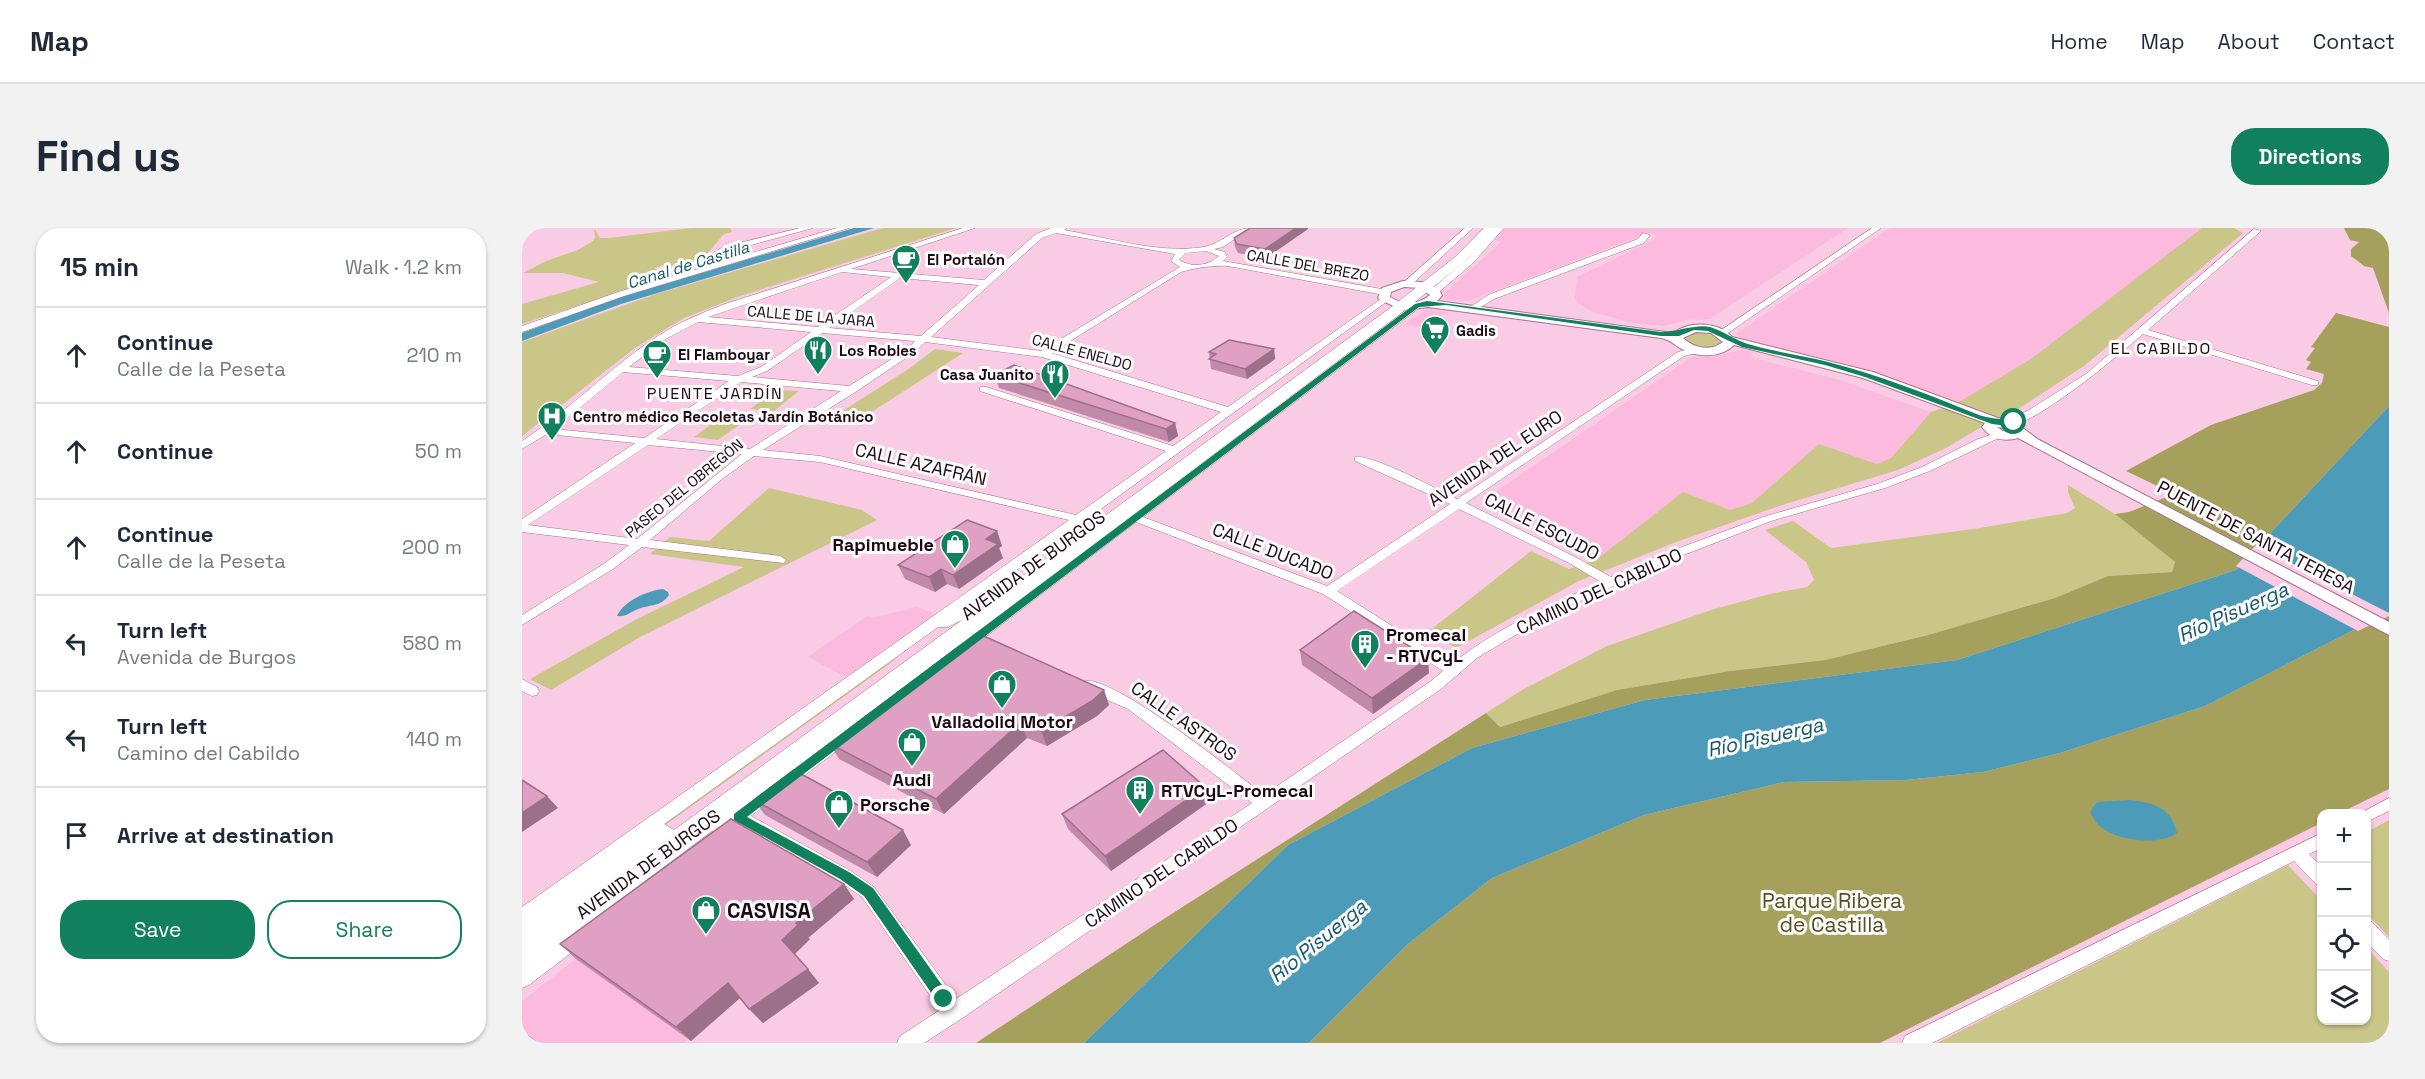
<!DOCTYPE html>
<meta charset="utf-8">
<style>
body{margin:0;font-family:"Space Grotesk",sans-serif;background:#f2f2f3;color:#1f2937}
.controls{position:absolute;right:18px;bottom:18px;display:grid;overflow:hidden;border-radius:12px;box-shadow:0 2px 4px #0004}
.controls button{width:54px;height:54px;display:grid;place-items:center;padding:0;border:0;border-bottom:2px solid #e0e1e3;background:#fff;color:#1f2937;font:30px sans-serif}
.stop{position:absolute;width:18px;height:18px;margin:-14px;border:4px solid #10805d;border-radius:50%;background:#fff}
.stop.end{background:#10805d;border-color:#fff;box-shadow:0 2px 6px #0008}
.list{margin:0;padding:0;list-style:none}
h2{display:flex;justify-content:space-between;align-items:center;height:78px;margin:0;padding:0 24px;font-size:26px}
h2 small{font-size:20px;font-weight:400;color:#747a83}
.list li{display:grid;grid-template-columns:39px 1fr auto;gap:18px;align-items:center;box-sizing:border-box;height:96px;padding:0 24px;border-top:2px solid #e0e1e3}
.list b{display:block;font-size:22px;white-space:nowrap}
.list p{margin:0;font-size:20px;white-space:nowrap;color:#747a83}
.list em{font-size:20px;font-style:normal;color:#747a83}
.actions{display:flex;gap:12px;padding:18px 24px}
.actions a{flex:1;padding:14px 0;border:2px solid #10805d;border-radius:24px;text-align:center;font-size:21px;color:#10805d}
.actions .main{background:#10805d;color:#fff}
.icon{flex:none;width:33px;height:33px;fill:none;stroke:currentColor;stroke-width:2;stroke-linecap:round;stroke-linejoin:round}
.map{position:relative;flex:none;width:1867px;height:815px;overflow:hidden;border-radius:24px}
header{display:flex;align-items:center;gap:36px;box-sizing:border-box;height:84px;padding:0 30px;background:#fff;border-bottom:2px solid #e0e1e3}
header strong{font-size:28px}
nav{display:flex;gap:33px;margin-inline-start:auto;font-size:21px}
.intro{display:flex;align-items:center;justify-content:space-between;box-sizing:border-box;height:144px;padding:0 36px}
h1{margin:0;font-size:42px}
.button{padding:15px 27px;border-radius:24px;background:#10805d;color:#fff;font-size:21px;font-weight:700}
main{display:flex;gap:36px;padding:0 36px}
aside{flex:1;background:#fff;border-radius:24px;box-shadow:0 2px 4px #0004}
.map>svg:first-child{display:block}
.built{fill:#fbbade}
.green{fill:#cac688}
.forest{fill:#a5a15d}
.water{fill:#4c9bb9}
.pier{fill:#facbe4}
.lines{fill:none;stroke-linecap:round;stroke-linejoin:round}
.minor-casing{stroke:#a7728f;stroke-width:1}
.major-casing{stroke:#a7728f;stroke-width:2}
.highway-casing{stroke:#a7728f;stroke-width:1}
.minor{fill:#fff;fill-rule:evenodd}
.major{fill:#fff;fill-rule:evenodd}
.highway{fill:#fff;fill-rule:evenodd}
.wall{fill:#c18aa9}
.shaded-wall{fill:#9d7089}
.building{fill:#e0a0c4;stroke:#9d7089;stroke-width:1.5}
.route{fill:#10805d}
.labels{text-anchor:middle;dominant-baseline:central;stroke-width:6;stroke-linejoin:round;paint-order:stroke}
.far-poi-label{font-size:15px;font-weight:bold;fill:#1c0814;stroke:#fcfcfc;text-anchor:start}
.far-street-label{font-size:15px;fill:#1c0814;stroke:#fcfcfc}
.far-water-label{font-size:16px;font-style:italic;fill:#14556a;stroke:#fcfcfc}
.far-neighbourhood-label{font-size:16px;letter-spacing:1.5px;fill:#1c0814;stroke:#fcfcfc}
.street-label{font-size:18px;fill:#1c0814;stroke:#fcfcfc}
.poi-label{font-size:18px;font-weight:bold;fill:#1c0814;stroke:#fcfcfc;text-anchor:start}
.water-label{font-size:20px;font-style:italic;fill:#14556a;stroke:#fcfcfc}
.near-park-label{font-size:21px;fill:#55511e;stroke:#fcfcfc}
.near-poi-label{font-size:21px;font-weight:bold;fill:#1c0814;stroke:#fcfcfc;text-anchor:start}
</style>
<header>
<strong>Map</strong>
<nav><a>Home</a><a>Map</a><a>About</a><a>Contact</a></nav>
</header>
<div class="intro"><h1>Find us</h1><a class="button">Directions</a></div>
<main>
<aside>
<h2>15 min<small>Walk · 1.2 km</small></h2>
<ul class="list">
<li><svg class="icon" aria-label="ahead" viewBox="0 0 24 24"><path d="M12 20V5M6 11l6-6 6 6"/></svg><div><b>Continue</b><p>Calle de la Peseta</p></div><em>210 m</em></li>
<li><svg class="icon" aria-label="ahead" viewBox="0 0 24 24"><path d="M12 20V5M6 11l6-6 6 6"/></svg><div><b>Continue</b></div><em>50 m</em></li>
<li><svg class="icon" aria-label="ahead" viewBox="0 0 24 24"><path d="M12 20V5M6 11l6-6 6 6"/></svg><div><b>Continue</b><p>Calle de la Peseta</p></div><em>200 m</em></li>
<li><svg class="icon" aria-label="left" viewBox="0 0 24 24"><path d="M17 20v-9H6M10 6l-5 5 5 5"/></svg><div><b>Turn left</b><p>Avenida de Burgos</p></div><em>580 m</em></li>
<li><svg class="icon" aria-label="left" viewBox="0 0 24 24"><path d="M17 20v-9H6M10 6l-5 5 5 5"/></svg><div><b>Turn left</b><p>Camino del Cabildo</p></div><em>140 m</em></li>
<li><svg class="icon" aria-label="arrive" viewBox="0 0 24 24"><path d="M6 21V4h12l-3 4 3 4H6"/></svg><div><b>Arrive at destination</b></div></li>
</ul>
<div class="actions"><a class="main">Save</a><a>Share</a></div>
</aside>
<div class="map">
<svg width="1867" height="815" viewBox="0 0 1867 815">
<rect width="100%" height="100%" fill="#facbe4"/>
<path class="built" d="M980,0H1326L1188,91L1163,92L1142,98L1111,95L1073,85L1056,75L1053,69L1055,49L1132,12L1133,6L1127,5L945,73L924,71L921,67L979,14L970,11Z
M1368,0H1680L1510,131L1437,174L1318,134L1223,113L1214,106Z
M905,81L927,84L897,99L882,97Z
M1221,122L1231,124L1229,130L1311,150L1409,184L1369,230L1355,236L1297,216L1230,275L1208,282L1161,264L1075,332L966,280L968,268L1170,129H1190Z
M395,379L414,386L324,449L286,429L345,388L350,390Z
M54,731L166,811L161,815H0V773Z"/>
<path class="green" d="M72,0L78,10H87L169,0H208L210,4L202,6L186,25L167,36L170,41L158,44L146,36L132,40L143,49L0,96V76L77,54L41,45H1L24,33L56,22L71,13L73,9Z
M361,0H434L218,68L162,90L113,120L0,208V114L134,66Z
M1680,0H1712L1721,5L1562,138L1487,187L1456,201L1424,220L1376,242L1260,277L1154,314L1057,353L934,420L906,404L1009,323L1047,341L1074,332L1161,264L1208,282L1230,275L1297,216L1355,236L1369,230L1409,184L1437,174L1509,131Z
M1187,104L1193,106L1201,114C1191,124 1173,121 1164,111L1170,105Z
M413,121L441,125L342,189L331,192L308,191L388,140Z
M254,162L277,163L252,183L228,181Z
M199,189L224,192L196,212L172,209Z
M1546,257L1593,286L1653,334L1650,344L1586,348L1533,370L1406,407L1303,432L1208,443L1095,462L978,499L964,485L1000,462L1085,418L1192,381L1248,366L1285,359L1292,352L1284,334L1243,302L1271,293L1309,320L1458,300L1545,285L1553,280L1546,264Z
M247,260L340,282L355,292L118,409L29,462L8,451L115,391L222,339L128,326L148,309L187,313Z
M377,429L106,624L179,565L353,441Z
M1867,592V709L1844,685L1845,604Z
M1766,637L1799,672L1800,792H1844L1845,720L1867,744V815H1415Z"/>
<path class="forest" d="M1822,0H1867V85L1851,40L1842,38L1829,28V21L1837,14L1828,12Z
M1814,85L1867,99V178L1714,342L1435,432L1123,472L950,520L766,617L562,815H454L634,696L964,485L978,499L1095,462L1208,443L1303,432L1406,407L1533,370L1586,348L1650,344L1653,334L1593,286L1607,284L1652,266L1604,243L1689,197L1792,162L1800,155L1802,146L1784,141L1789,134L1784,132L1793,120L1789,119Z
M1867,384V561L1818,585L1800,586L1799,595L1358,815H787L886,716L970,650L1122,587L1262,554L1384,552L1461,544L1538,525L1683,478Z"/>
<path class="water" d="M332,0H352L99,76L0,113V105L98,69Z
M1867,178V384L1683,478L1538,525L1461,544L1384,552L1262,554L1122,587L970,650L886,716L787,815H562L766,617L950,520L1123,472L1435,432L1714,342Z
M141,361L146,364L147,367C138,380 126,376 114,382C107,385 104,389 95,388C102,373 124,363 141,361Z
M1608,572C1632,575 1649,579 1655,605C1638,618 1595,613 1579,599C1574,596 1571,589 1568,584L1575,574Z"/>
<path class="pier" d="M1734,317L1867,385V388L1836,403L1714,338Z"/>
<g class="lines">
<g class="minor-casing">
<path id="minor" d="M278,0H291L207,23L194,30L192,36L315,0H327L102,68L0,104V98L96,64L183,39L188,27L201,19Z
M441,0H453L329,41L462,52L514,6L529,0H545L542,2C588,10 636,26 682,19C699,16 711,0 729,0L701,19L692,21L703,24L705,29L701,33L865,62V66L862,67L706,38C693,37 672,40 659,44L529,125L706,179L860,70L867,72L441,381L449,378L454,379L456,382L454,385L426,399H416L6,694L0,697V679L547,292L298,234L232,228L200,251L128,312L258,328L264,332L262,335L120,319L91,341L0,397V387L83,335L107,317L0,304V291L113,215L25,206L0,221V213C48,182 88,139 136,108C157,94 180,85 203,76ZM534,5L653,26L649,33L658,39L519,123L409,109L520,10ZM684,23L697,28C685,38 671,40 657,32L664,25ZM320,44L369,49L296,99L186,89ZM378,50L457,57L399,108L307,100ZM176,94L289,104L239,139L216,148L107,139L142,112ZM300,105L393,113L384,122L327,158L230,149L245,143ZM403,114L520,129L699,184L651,218L464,159H458V163L644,223L554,287L298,228L241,222L335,163L390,126ZM101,144L207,153L122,210L32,201ZM219,154L319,163L228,221L134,211ZM126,217L220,226L115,311L6,297Z
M943,0H951L888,58H882V54Z
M974,0H982L950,36L916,65H910V61L944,32Z
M1350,0H1359L1203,107L1195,105Z
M1732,1L1739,3L1626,102L1796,153V157H1790L1621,106C1599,125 1509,202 1482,198V194L1507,182L1564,146Z
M1121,5L1128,7L1122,15L972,71L954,82L947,80L966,67L1116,11Z
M895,74L899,77L898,79L621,289L805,358L928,276L833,233V229C850,226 917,262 935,271L1156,124L1175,119L1180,122L1178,124L1162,128L944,275L1055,330L1089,349L1133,329L1241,289L1355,256L1400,239L1456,211L1478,204L1483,207L1408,243L1363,260L1249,293L1141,335L1039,382L990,409L955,430L919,461L439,791L402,815H375L378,808L418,782L340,669L317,653L217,597L198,609L192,607L190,602L192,597L242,561L248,559L254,561L256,565L254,569L229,588L329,643L352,659L434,771L730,575L606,481L560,461L558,457L560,453C590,445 713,545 742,567L909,453L921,443L801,366L614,294L450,419H440L438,416ZM937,281L1047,335L1079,354C1028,377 974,400 930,436L815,363Z
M0,451L15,459L17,463L15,467L10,468L0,463Z
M325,501L330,503L332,507L330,511L269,558L263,560L257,558L255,554L257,550L320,503Z
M1867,570V583L1844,594V586H1837Z
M1800,605V620L1787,626L1800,639V658L1794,656L1772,633L1410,815H1380L1383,808Z
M1844,692L1850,694L1867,712V733L1861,731L1844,713Z
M56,701L62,703L65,709L62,715L7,757L0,760V740L50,703Z"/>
</g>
<g class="major-casing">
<path id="major" d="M881,53L900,54L917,61L920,68L915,73L1151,105C1167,93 1196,93 1210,109L1351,144L1476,190L1491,193L1517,212L1867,394V407L1496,210C1481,214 1469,211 1460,199L1463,195L1341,150L1212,117C1199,130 1176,130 1160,121C1152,117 1149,112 1139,110L906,79L881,82L858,72L856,70L860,60ZM882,59L898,60L908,67C896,77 881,77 868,69L869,64ZM1174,104L1189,105L1201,114C1188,124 1172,120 1161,110ZM1475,199L1482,200L1488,204L1481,203Z"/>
</g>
<g class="highway-casing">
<path id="highway" d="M962,0H975L941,35L878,86L10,738L0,742V694L133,599L142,596L152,602L868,80L933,29Z"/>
</g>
<use href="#minor" class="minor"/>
<use href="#major" class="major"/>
<use href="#highway" class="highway"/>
</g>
<path class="wall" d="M728,0H786V1L744,30L716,25L713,19L712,10Z
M752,121L753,131L725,151L689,141L687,124Z
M472,147L653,195L656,208L647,214L477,160Z
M475,303L480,318L477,320L481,330L437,361L425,356L413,364L383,351L376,337Z
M778,422L907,445L851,486L780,437Z
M582,462L587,477L575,488L525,518L505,510L422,586L317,531L308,516Z
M683,559L687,574L589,643L546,601L540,586Z
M232,572L389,617L355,649L243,587Z
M322,656L332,671L286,710L288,711L272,726L297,755L241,795L218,770L169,813L54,731L38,716Z"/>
<path class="shaded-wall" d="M774,0H786V1L744,30L743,21Z
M752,121L753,131L725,151L723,141Z
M653,195L656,208L647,214L644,201Z
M475,303L480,318L477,320L481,330L437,361L431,347L464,311Z
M419,341L425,356L413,364L407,349Z
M906,430L907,445L851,486L850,470Z
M582,462L587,477L575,488L525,518L519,503Z
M498,495L505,510L422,586L414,571Z
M683,559L687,574L589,643L583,628Z
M25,568L36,580L0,604V585Z
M381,602L389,617L355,649L345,634Z
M322,656L332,671L286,710L288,711L272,727L260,712L274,695Z
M286,741L297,755L241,795L227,781Z
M206,755L219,769L169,813L154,799Z"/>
<path class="building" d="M728,0H774L743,21L715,16L712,10Z
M707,112L752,121L723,141L687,131L694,126L687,124Z
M492,137L653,195L644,201L472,147Z
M445,292L475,303L464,311L476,316L431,347L419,341L407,349L376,337Z
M832,383L906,430L850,470L778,422Z
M455,405L582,462L570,473L519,503L498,495L414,571L308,516Z
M641,522L683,559L583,628L540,586Z
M272,542L381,602L345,634L232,572Z
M0,552L25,568L0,585Z
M209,591L322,656L274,695L276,697L260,712L286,741L227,781L206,755L154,799L38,716Z
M0,803L15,815H0Z"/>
<path class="route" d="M905,73L1139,104C1155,104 1173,96 1188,99C1201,103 1213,112 1226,116C1252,124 1280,127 1306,134C1358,147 1407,167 1457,187C1467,191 1493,192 1496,194L1486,198L1470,196L1343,149L1303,137L1220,119L1186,103L1172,102L1157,108H1139L924,77L897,79L225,589L327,644L351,660L427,767L429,771L427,776L422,778L417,776L342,668L318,651L212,592V586L893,76Z"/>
<defs>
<g id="cafe-pin" transform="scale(1.5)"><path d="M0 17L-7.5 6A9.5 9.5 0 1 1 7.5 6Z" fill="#10805d" stroke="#fcfcfc"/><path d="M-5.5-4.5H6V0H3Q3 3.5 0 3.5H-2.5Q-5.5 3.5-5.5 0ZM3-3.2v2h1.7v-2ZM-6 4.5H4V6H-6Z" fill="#fff"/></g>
<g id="supermarket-pin" transform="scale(1.5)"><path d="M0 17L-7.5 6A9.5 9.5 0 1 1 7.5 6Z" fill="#10805d" stroke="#fcfcfc"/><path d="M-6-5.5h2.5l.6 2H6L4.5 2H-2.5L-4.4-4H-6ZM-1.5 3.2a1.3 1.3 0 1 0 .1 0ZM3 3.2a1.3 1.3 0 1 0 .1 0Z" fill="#fff"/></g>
<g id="restaurant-pin" transform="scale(1.5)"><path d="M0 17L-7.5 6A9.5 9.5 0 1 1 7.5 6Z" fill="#10805d" stroke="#fcfcfc"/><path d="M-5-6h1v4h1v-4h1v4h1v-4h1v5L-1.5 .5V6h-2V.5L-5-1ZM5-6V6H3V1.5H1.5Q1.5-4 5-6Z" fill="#fff"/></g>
<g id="hospital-pin" transform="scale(1.5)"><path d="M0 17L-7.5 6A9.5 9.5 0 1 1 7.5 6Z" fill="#10805d" stroke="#fcfcfc"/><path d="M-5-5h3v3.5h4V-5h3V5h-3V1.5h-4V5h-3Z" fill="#fff"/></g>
<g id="shop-pin" transform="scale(1.5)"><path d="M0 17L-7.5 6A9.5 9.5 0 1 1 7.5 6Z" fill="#10805d" stroke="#fcfcfc"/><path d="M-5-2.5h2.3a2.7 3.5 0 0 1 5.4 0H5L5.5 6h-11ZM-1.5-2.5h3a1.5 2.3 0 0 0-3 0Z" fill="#fff"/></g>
<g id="building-pin" transform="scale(1.5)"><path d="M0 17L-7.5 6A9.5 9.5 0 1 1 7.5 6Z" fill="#10805d" stroke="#fcfcfc"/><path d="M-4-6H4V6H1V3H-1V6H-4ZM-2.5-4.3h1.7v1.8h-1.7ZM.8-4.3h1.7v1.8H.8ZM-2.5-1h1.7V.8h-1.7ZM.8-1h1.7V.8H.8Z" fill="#fff"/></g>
</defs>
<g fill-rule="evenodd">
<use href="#cafe-pin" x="384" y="31"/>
<use href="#supermarket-pin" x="913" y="102"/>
<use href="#restaurant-pin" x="296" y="122"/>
<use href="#cafe-pin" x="135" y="126"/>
<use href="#restaurant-pin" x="533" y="146"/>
<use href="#hospital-pin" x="30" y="188"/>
<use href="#shop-pin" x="433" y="316"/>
<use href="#building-pin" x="843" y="416"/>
<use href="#shop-pin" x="480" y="456"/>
<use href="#shop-pin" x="390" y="514"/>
<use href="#building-pin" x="618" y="562"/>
<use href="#shop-pin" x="317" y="576"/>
<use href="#shop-pin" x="184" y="682"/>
</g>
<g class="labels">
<g class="far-poi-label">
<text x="405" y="31">El Portalón</text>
<text x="934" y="102">Gadis</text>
<text x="317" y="122">Los Robles</text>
<text x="156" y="126">El Flamboyar</text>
<text x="512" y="146" text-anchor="end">Casa Juanito</text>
<text x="51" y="188">Centro médico Recoletas Jardín Botánico</text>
</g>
<g class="far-street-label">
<text transform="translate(786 37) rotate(10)">CALLE DEL BREZO</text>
<text transform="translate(289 88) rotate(5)">CALLE DE LA JARA</text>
<text transform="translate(560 124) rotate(15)">CALLE ENELDO</text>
<text transform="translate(162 260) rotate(-39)">PASEO DEL OBREGÓN</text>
</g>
<g class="far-water-label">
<text transform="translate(166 37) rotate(-17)">Canal de Castilla</text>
</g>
<g class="far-neighbourhood-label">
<text x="1639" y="120">EL CABILDO</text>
<text x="193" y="165">PUENTE JARDÍN</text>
</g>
<g class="street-label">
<text transform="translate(973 230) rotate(-34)">AVENIDA DEL EURO</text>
<text transform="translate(399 236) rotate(13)">CALLE AZAFRÁN</text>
<text transform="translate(1020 298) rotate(27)">CALLE ESCUDO</text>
<text transform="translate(1734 309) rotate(28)">PUENTE DE SANTA TERESA</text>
<text transform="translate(751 323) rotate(21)">CALLE DUCADO</text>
<text transform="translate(511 337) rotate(-36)">AVENIDA DE BURGOS</text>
<text transform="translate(1077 363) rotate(-25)">CAMINO DEL CABILDO</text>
<text transform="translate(662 493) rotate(35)">CALLE ASTROS</text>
<text transform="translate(126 636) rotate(-36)">AVENIDA DE BURGOS</text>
<text transform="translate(639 645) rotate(-34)">CAMINO DEL CABILDO</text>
</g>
<g class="poi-label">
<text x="412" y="316" text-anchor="end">Rapimueble</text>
<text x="864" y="406">Promecal<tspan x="864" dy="21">- RTVCyL</tspan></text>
<text x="480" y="493" text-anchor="middle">Valladolid Motor</text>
<text x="390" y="551" text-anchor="middle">Audi</text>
<text x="639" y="562">RTVCyL-Promecal</text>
<text x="338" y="576">Porsche</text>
</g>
<g class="water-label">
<text transform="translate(1711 384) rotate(-24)">Río Pisuerga</text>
<text transform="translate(1243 509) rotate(-13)">Río Pisuerga</text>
<text transform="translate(796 713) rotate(-39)">Río Pisuerga</text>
</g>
<g class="near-park-label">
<text x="1310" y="672">Parque Ribera<tspan x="1310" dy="24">de Castilla</tspan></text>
</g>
<g class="near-poi-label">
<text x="205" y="682">CASVISA</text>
</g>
</g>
</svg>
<div class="controls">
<button>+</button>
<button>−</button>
<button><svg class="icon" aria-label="locate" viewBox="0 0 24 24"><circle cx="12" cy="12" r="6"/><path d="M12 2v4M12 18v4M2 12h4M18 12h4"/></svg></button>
<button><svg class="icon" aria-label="layers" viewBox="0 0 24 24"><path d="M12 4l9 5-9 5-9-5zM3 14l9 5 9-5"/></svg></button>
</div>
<div class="stop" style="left:1492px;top:194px"></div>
<div class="stop end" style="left:422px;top:771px"></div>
</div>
</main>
